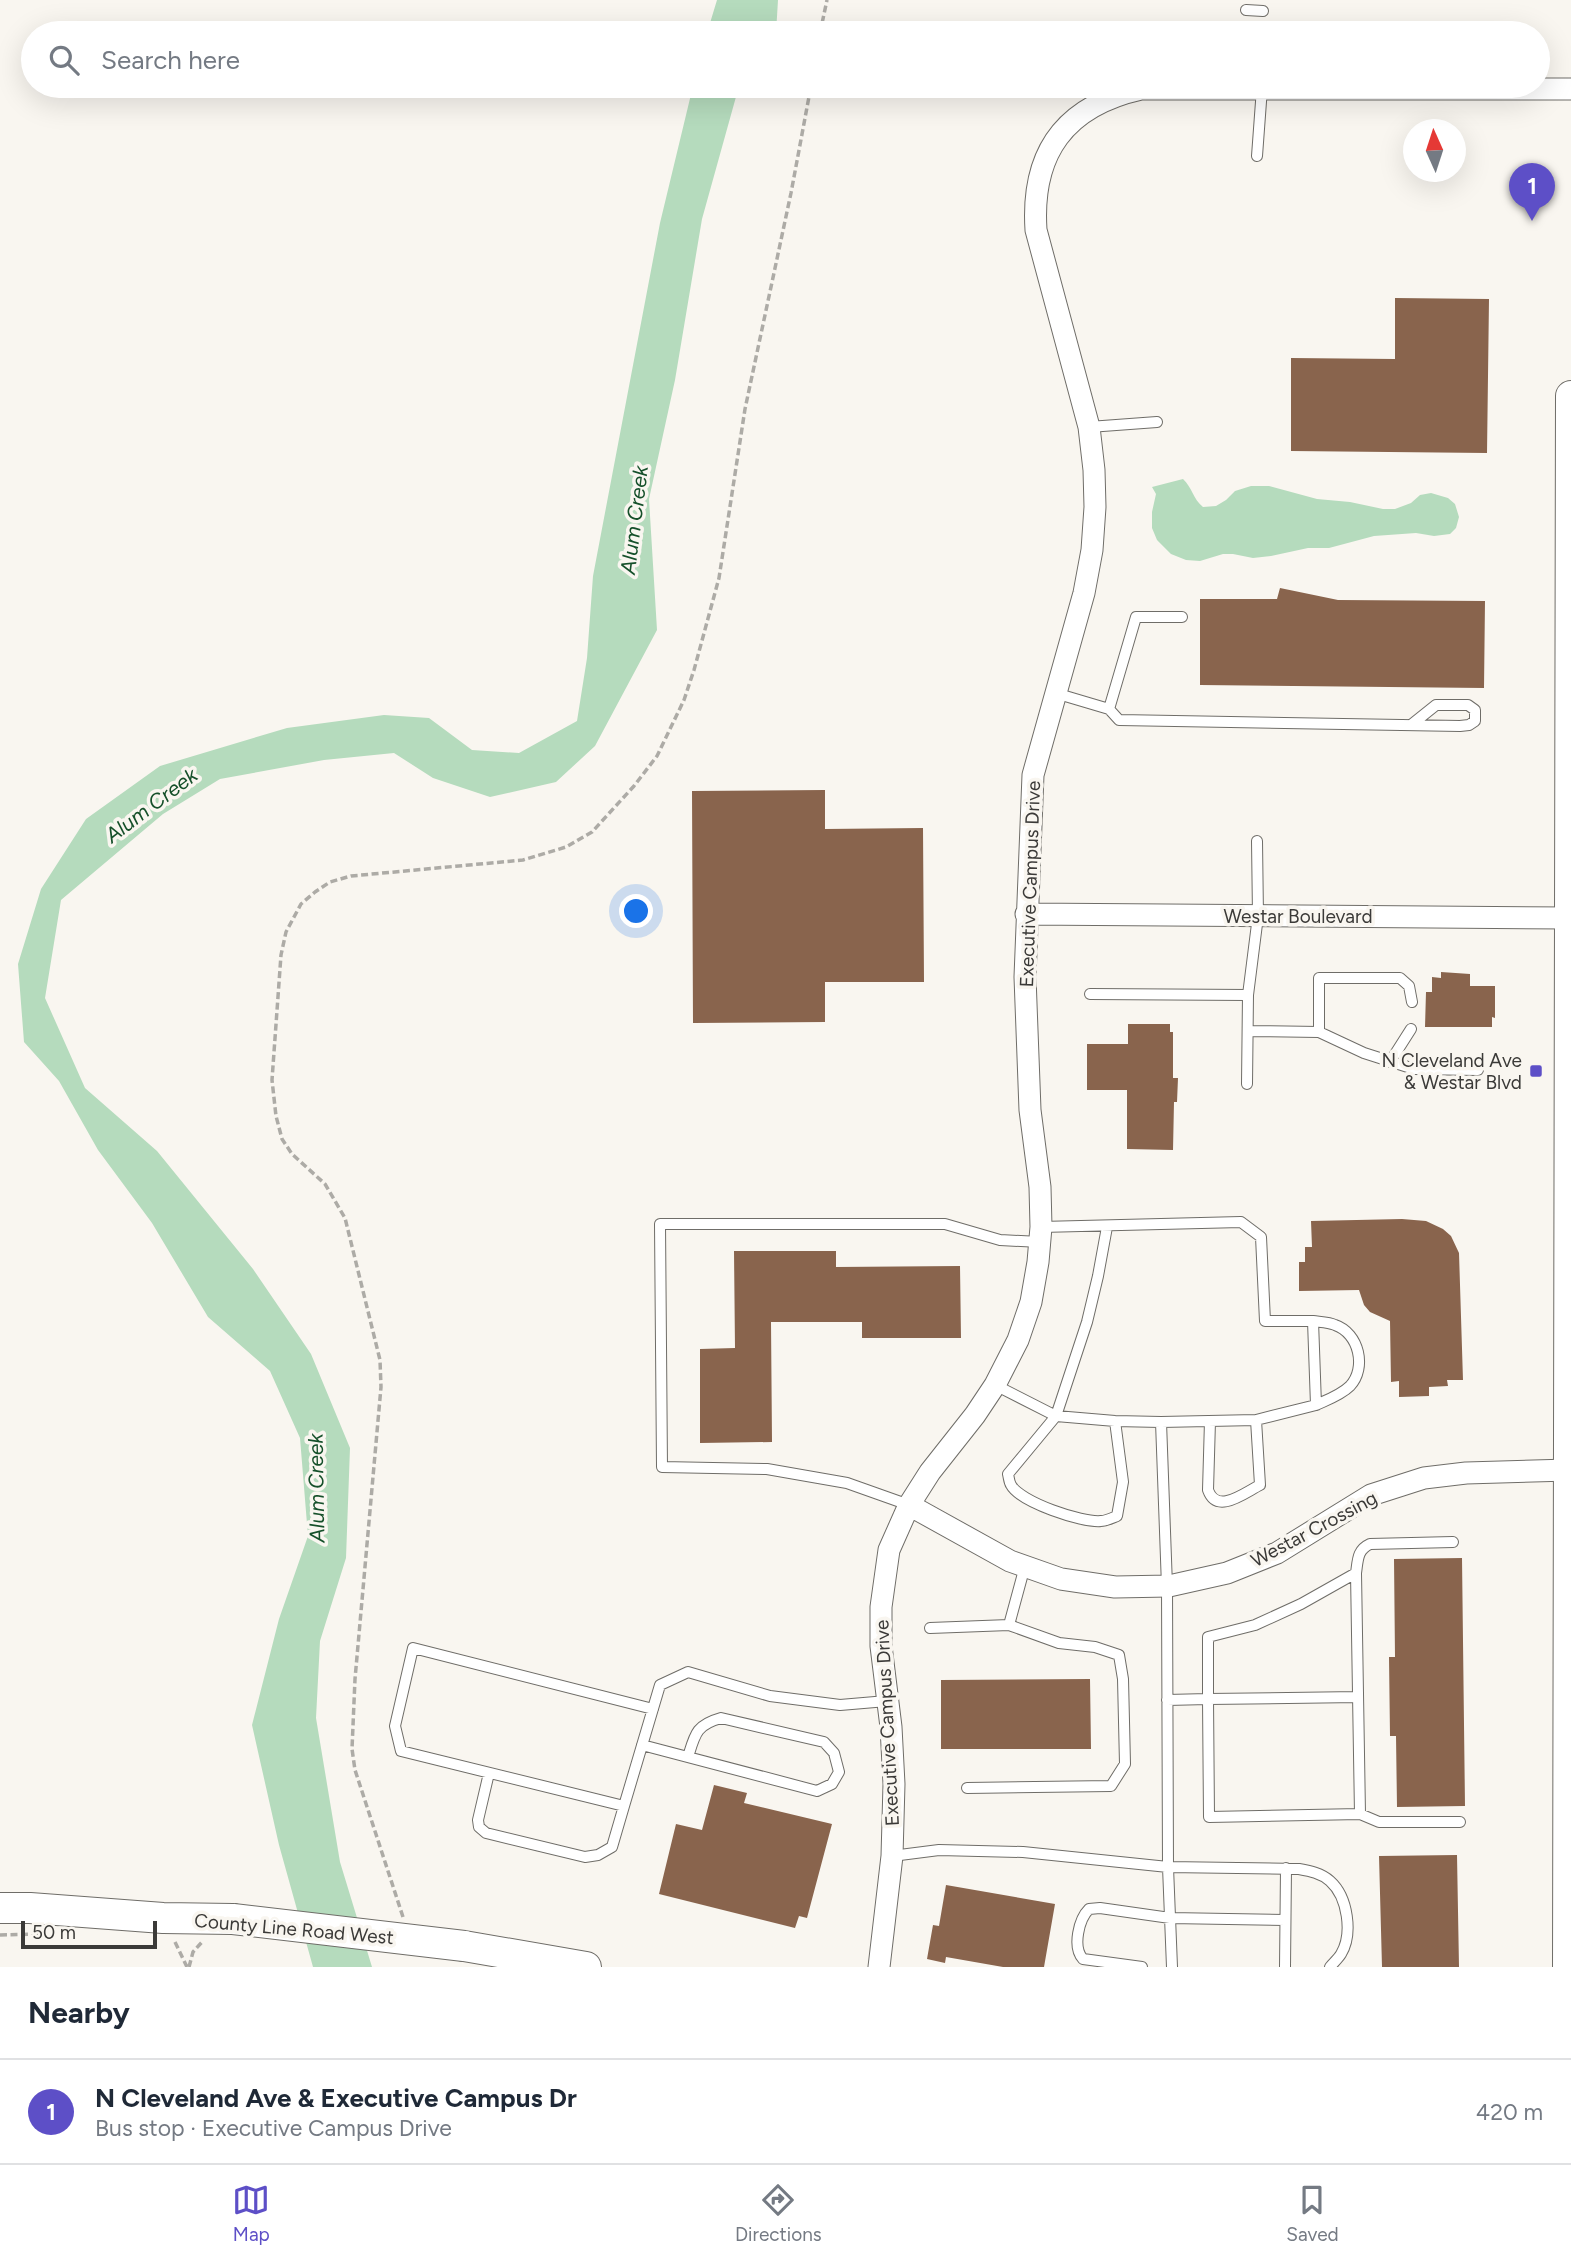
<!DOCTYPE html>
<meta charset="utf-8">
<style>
body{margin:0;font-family:Figtree,sans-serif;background:#f6f6f7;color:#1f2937}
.compass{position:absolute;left:1403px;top:119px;width:63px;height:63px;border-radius:50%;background:#fff;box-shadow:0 7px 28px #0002;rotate:357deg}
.scale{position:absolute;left:21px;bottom:18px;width:136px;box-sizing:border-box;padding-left:7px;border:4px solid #3b3a38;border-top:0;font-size:19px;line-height:24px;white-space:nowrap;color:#3b3a38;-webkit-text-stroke:5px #f9f6f0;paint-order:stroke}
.you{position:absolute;left:637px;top:912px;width:24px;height:24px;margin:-18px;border:5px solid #fff;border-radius:50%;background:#1a73e8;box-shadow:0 0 0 10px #1a73e833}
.badge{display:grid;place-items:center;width:46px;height:46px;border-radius:50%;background:#5d4fc7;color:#fff;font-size:23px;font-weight:700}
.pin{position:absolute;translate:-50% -58px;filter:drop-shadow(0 2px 4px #0008)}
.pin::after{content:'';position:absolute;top:37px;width:24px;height:21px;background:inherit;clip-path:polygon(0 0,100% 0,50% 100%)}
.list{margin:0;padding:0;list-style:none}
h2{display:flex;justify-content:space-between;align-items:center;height:91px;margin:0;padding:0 28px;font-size:30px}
h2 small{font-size:23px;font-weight:400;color:#747a83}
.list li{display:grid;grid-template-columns:46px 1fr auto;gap:21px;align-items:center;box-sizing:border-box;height:105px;padding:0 28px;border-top:2px solid #e0e1e3}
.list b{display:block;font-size:26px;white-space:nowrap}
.list p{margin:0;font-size:23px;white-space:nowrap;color:#747a83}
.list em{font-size:23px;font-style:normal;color:#747a83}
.icon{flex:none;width:38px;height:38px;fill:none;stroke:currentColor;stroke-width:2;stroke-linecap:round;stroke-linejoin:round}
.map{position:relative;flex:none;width:1571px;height:1967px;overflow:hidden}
.search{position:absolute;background:#fff;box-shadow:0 7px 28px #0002;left:21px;right:21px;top:21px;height:77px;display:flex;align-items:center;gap:18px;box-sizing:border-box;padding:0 24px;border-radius:38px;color:#747a83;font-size:26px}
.sheet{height:196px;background:#fff}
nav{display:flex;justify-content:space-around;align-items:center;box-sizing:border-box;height:98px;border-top:2px solid #e0e1e3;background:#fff;font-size:19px;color:#747a83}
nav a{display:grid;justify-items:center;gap:4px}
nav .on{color:#5d4fc7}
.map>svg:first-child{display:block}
.water{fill:#b5dbbd}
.building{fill:#89644d}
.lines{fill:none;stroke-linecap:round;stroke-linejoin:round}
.lane-casing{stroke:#6f6d68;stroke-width:12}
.street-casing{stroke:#6f6d68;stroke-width:23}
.secondary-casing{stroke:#6f6d68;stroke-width:32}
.path{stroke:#adaba6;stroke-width:3.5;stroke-dasharray:7 3.5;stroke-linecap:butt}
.lane{stroke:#fff;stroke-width:10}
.street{stroke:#fff;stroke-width:21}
.secondary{stroke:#fff;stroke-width:30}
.secondary-bridge-casing{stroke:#6f6d68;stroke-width:32;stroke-linecap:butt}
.secondary-bridge{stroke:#fff;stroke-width:30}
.poi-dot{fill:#5d4fc7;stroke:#f9f6f0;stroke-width:2.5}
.labels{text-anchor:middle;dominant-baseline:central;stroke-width:7;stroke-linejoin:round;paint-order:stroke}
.street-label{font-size:19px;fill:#3b3a38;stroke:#f9f6f0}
.poi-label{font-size:19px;fill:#3b3a38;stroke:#f9f6f0;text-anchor:end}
.water-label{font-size:21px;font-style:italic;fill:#15502a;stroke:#f9f6f0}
</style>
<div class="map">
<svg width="1571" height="1967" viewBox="0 0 1571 1967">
<rect width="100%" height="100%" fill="#f9f6f0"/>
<path class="water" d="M717,0H778L776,33H707Z
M693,86H739L702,219L675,380L649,499L657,630L595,746L556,782L490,797L433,778L394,753L324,760L220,779L163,814L61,900L45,998L85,1088L157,1151L253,1269L311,1354L350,1448L346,1558L320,1641L316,1718L340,1862L372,1967H313L279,1845L252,1725L279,1619L308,1536L300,1438L270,1371L208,1317L152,1223L98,1150L59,1081L24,1042L18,964L41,889L86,819L160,766L287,728L384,715L429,718L472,750L519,753L577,721L587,658L593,576L660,223Z
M1183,479C1192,487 1193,499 1203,507L1216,506L1226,500L1235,491L1251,486H1269L1317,499L1350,502L1383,509H1395L1411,503L1420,495L1431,493L1448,498L1455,504L1459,517L1456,528L1450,534L1434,536L1416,533L1374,536L1329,548H1308L1271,556L1253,558L1233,554H1223L1200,561L1186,560L1171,554L1157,540L1152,528V512L1156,494L1152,487Z"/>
<path class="building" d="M1395,298L1489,299L1487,453L1291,451V358L1395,359Z
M1280,588L1338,600L1485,601L1484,688L1200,685V599H1277Z
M825,790V829L923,828L924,982H825V1022L693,1023L692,791Z
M1441,972L1470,974V986H1495V1018L1492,1017V1027H1425L1426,992H1432V977L1441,978Z
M1128,1024H1170V1032H1173V1078H1178L1177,1102H1174L1173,1150L1127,1149V1090H1087V1044H1128Z
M1402,1219L1426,1221L1443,1229L1451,1236L1459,1253L1463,1380H1447L1448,1386L1429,1387V1396L1399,1397V1381L1391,1382L1390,1321L1370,1312L1364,1305L1359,1290L1299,1291V1262H1305V1247H1312L1311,1221Z
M734,1251H836V1267L960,1266L961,1338H862V1322H771L772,1442L700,1443V1349L735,1348Z
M1462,1558L1465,1806L1397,1807L1396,1736H1390L1389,1657H1395L1394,1559Z
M1090,1679L1091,1749H941V1680Z
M714,1785L747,1793L744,1803L832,1824L807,1918L799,1916L795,1928L659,1894L676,1824L702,1830Z
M1457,1855L1459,1967H1382L1379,1856Z
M946,1885L1055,1904L1044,1967H1003L946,1957L945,1963L927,1959L933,1925L939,1926Z"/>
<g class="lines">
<g class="lane-casing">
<path id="lane" d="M1246,10L1263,11
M1257,156L1262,88
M1089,427L1157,422
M1055,693L1109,709L1119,720L1460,726L1469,725L1475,721V710L1468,705H1436L1411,725
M1109,709L1136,617H1182
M1090,994L1248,995
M1248,1031L1319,1032L1364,1053L1414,1069L1478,1070
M1319,1032V978H1400L1409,986L1412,1002
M1390,1062L1411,1029
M1247,1084L1248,995L1258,916L1257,841
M1107,1227L1098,1276L1087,1322L1056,1416L1008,1474C1009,1478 1009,1482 1011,1485C1020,1502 1082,1523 1101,1521C1106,1521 1112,1518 1117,1516L1123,1482L1115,1421
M1313,1321C1320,1322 1329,1322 1335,1325C1359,1333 1367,1368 1350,1386C1341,1395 1327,1400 1316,1405
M995,1385L1056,1416L1115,1421L1161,1422
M1210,1421L1208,1490C1217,1515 1244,1493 1260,1485L1256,1420
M909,1505L847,1483L767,1469L662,1467L660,1224H945L1000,1240L1040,1242
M1356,1573C1358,1560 1357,1550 1370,1544L1453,1542
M930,1628L1009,1625
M1167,1700L1208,1699L1209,1817L1360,1814L1356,1573L1301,1604L1255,1625L1208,1637V1699L1358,1697
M653,1709L413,1648L395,1726L401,1751L624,1806C636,1766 648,1725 660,1685L688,1672L770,1696L840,1705L887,1701
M642,1745L817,1791L832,1784L839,1772L834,1753L824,1742L721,1718C696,1725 695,1734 688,1757
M489,1773L478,1820L479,1827L486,1833L585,1857L598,1855L612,1847L624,1806
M967,1788L1111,1786L1125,1764L1123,1679L1119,1655L1095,1647L1059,1643L1009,1625L1025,1566
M1360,1814L1379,1822H1460
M892,1856L939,1850L1023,1852L1168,1867L1167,1586L1161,1422L1256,1420L1316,1405L1313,1321H1265L1261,1237L1241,1222L1041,1227
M1142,1967L1083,1959C1072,1947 1079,1919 1089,1909L1100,1908L1170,1918L1285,1920
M1172,1967L1168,1867L1299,1869C1310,1871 1321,1873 1330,1881C1348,1897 1353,1934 1341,1954C1338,1959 1333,1963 1330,1967
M1285,1967L1286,1868"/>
</g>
<g class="street-casing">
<path id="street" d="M1026,914L1571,918
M909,1505L1010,1561L1061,1579L1115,1587L1169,1586L1227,1573L1277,1553L1371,1495L1424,1478L1466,1473L1569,1470
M879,1967L892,1856L894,1784L891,1727L881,1646V1607L889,1550L909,1505L930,1472L975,1415L995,1385L1018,1340L1031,1302L1038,1262L1041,1227L1040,1187L1030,1110L1025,977L1033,775L1084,593L1092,550L1095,507L1094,470L1089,427L1036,230C1031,153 1065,106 1141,89H1571"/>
</g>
<g class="secondary-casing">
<path id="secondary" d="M0,1908H30L163,1918L233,1919
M464,1946L586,1967
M1568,1967L1571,396"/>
</g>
<path class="path" d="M820,33L827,0
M403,1917L355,1770L352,1749L355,1679L381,1387L380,1360L345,1218L325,1184L292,1154L282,1139L276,1116L272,1080L281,955L286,932L301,904L315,892L330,882L351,876L523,860L566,847L592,832L634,786L657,756L684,700L694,670L719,578L745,409L791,193L811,86
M0,1935L41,1934
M175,1942L187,1967
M189,1967L193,1952L202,1942"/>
<use href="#lane" class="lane"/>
<use href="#street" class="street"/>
<use href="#secondary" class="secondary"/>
<g class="secondary-bridge-casing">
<path id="secondary-bridge" d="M233,1919L464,1946"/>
</g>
<use href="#secondary-bridge" class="secondary-bridge"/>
</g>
<rect class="poi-dot" x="1529" y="1064" width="14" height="14" rx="3.5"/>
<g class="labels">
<g class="street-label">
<text transform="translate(1030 884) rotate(-88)">Executive Campus Drive</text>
<text x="1298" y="916">Westar Boulevard</text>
<text transform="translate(1314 1529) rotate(-28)">Westar Crossing</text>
<text transform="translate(887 1723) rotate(-93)">Executive Campus Drive</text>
<text transform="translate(294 1929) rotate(5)">County Line Road West</text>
</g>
<g class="poi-label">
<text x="1522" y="1060">N Cleveland Ave<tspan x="1522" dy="22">&amp; Westar Blvd</tspan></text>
</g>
<g class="water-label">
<text transform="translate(634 520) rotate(-83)">Alum Creek</text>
<text transform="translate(151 805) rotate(-37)">Alum Creek</text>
<text transform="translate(316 1488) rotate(-91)">Alum Creek</text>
</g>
</g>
</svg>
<svg class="compass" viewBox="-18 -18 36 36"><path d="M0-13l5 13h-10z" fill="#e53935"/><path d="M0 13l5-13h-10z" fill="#747a83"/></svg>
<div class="scale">50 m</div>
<div class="you"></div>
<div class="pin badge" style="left:1532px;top:221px">1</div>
<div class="search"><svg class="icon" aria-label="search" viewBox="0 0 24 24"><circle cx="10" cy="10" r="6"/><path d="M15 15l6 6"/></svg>Search here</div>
</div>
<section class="sheet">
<h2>Nearby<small></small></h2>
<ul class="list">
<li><span class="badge">1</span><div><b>N Cleveland Ave &amp; Executive Campus Dr</b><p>Bus stop · Executive Campus Drive</p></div><em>420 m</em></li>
</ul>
</section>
<nav>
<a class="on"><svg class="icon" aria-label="map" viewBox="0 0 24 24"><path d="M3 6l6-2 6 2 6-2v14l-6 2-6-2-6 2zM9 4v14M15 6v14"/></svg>Map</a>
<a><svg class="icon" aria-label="directions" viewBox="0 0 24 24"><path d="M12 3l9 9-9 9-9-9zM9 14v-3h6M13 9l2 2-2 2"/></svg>Directions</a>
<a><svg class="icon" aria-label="saved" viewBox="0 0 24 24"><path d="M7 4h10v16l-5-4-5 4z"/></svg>Saved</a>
</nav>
